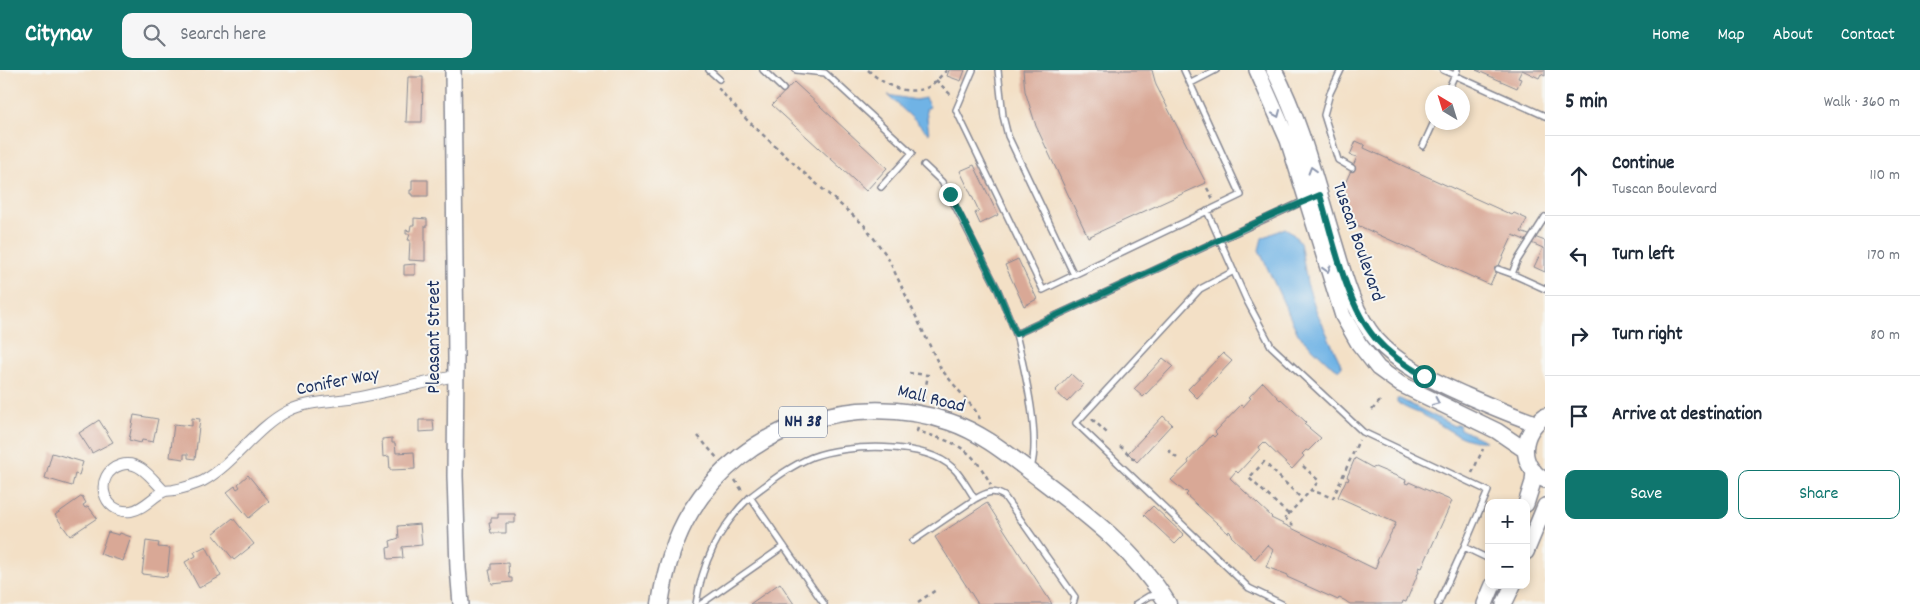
<!DOCTYPE html>
<meta charset="utf-8">
<style>
body{margin:0;font-family:Dekko,sans-serif;background:#f6f6f7;color:#1f2937}
.controls{position:absolute;right:15px;bottom:15px;display:grid;overflow:hidden;border-radius:10px;box-shadow:0 2px 8px #0003}
.controls button{width:45px;height:45px;display:grid;place-items:center;padding:0;border:0;border-bottom:1px solid #e0e1e3;background:#fff;color:#1f2937;font:25px sans-serif}
.compass{position:absolute;left:1425px;top:15px;width:45px;height:45px;border-radius:50%;background:#fff;box-shadow:0 2px 8px #0003;rotate:322deg}
.stop{position:absolute;width:15px;height:15px;margin:-11px;border:4px solid #0f766e;border-radius:50%;background:#fff}
.stop.end{background:#0f766e;border-color:#fff;box-shadow:0 1px 5px #0008}
.list{margin:0;padding:0;list-style:none}
h2{display:flex;justify-content:space-between;align-items:center;height:65px;margin:0;padding:0 20px;font-size:21px}
h2 small{font-size:16px;font-weight:400;color:#747a83}
.list li{display:grid;grid-template-columns:32px 1fr auto;gap:15px;align-items:center;box-sizing:border-box;height:80px;padding:0 20px;border-top:1px solid #e0e1e3}
.list b{display:block;font-size:19px;white-space:nowrap}
.list p{margin:0;font-size:16px;white-space:nowrap;color:#747a83}
.list em{font-size:16px;font-style:normal;color:#747a83}
.actions{display:flex;gap:10px;padding:15px 20px}
.actions a{flex:1;padding:11px 0;border:1px solid #0f766e;border-radius:10px;text-align:center;font-size:18px;color:#0f766e}
.actions .main{background:#0f766e;color:#fff}
.icon{flex:none;width:28px;height:28px;fill:none;stroke:currentColor;stroke-width:2;stroke-linecap:round;stroke-linejoin:round}
.map{position:relative;flex:none;width:1545px;height:534px;overflow:hidden}
header{display:flex;align-items:center;gap:30px;box-sizing:border-box;height:70px;padding:0 25px;background:#0f766e;color:#fff}
header strong{font-size:24px}
nav{display:flex;gap:28px;margin-inline-start:auto;font-size:18px}
.search{width:350px;height:45px;background:#f6f6f7;display:flex;align-items:center;gap:12px;box-sizing:border-box;padding:0 18px;border-radius:10px;color:#747a83;font-size:19px}
main{display:flex}
aside{flex:1;background:#fff}
.map>svg:first-child{display:block}
.water{fill:#6fb3e5;stroke:#4571a2}
.building{fill:#d9a896}
.lines{fill:none;stroke-linecap:round;stroke-linejoin:round}
.service-casing{stroke:#878892;stroke-width:8}
.minor-casing{stroke:#878892;stroke-width:12}
.secondary-casing{stroke:#878892;stroke-width:18}
.primary-casing{stroke:#878892;stroke-width:19}
.path{stroke:#878892;stroke-width:2.5;stroke-dasharray:4 4;stroke-linecap:butt}
.service{stroke:#fff;stroke-width:5}
.minor{stroke:#fff;stroke-width:10}
.secondary{stroke:#fff;stroke-width:15}
.primary{stroke:#fff;stroke-width:16}
.oneway{stroke:#8d97ae}
.route{stroke:#0f766e;stroke-width:6}
.labels{text-anchor:middle;dominant-baseline:central;stroke-width:4;stroke-linejoin:round;paint-order:stroke}
.shield{fill:#f6f6f2;stroke:#5d6b8a;stroke-width:1}
.shield-label{font-size:18px;font-weight:bold;fill:#1b2f5e}
.street-label{font-size:19px;fill:#1b2f5e;stroke:#f6f6f2}
</style>
<header>
<strong>Citynav</strong>
<div class="search"><svg class="icon" aria-label="search" viewBox="0 0 24 24"><circle cx="10" cy="10" r="6"/><path d="M15 15l6 6"/></svg>Search here</div>
<nav><a>Home</a><a>Map</a><a>About</a><a>Contact</a></nav>
</header>
<main>
<div class="map">
<svg width="1545" height="534" viewBox="0 0 1545 534">
<rect width="100%" height="100%" fill="#f6f6f2"/>
<filter id="ink" filterUnits="userSpaceOnUse"><feTurbulence type="fractalNoise" baseFrequency=".02" numOctaves="2"/><feDisplacementMap in="SourceGraphic" scale="10" xChannelSelector="R" yChannelSelector="G"/><feConvolveMatrix kernelMatrix="1 2 1 2 8 2 1 2 1" color-interpolation-filters="sRGB"/></filter>
<filter id="wash" filterUnits="userSpaceOnUse"><feTurbulence type="fractalNoise" baseFrequency=".0096" numOctaves="4" result="noise"/><feDisplacementMap in="SourceGraphic" scale="20" xChannelSelector="R" yChannelSelector="G"/><feGaussianBlur stdDeviation="1.12" result="paint"/><feColorMatrix in="noise" values="0 0 0 0 0 0 0 0 0 0 0 0 0 0 0 0 0 1.4 0 .05"/><feComposite in="paint" operator="in"/></filter>
<g filter="url(#wash)">
<rect width="100%" height="100%" fill="#f3e0c6"/>
<path class="water" d="M888,25L916,30L925,28L930,37L926,39L929,64Z
M1285,158L1290,161L1300,172L1307,213L1316,240L1342,297L1339,300L1328,293L1298,264L1259,180L1262,168Z
M1397,329H1400L1454,356L1459,354L1460,359L1486,371C1461,373 1445,356 1425,346C1415,341 1405,339 1397,332Z"/>
<g id="blocks">
<path class="building" d="M949,0H965L961,11L947,6Z
M1023,0H1152L1156,15L1206,113L1088,167L1036,56L1025,21Z
M1476,0H1522L1518,8L1521,9L1517,18Z
M1522,0H1545V6L1541,4L1539,8Z
M408,7H423L422,52H406Z
M794,12L887,98L866,121L772,35Z
M1356,71L1365,75L1364,78L1512,145L1514,143L1527,149L1521,162L1545,171V202L1534,197L1543,178L1513,165L1490,215L1346,150L1339,127L1357,87L1350,85Z
M974,95L998,145L980,154L975,143L979,141L960,101Z
M412,110H428V126H412V124H410V120H412Z
M414,148L427,149V156H425V191L409,190L410,170H408L410,164H406V160L410,161L411,155H414Z
M1018,189L1037,229L1024,236L1005,195Z
M415,194V205H404V195Z
M1223,283L1232,291L1197,328L1188,319Z
M1163,288L1173,296L1143,327L1134,319Z
M1071,304L1083,315L1067,332L1055,321Z
M1263,312L1280,330L1281,329L1306,352L1304,354L1321,368L1308,381L1306,380L1302,384L1304,386L1292,399L1264,372L1259,377L1260,379L1238,403L1236,401L1230,408L1272,447L1271,448L1375,499L1378,491H1377L1396,453L1338,427L1346,410L1348,411L1349,408L1347,407L1355,388L1371,397L1374,398L1375,397L1406,410L1405,413L1408,414L1409,412L1452,431L1422,498L1419,497L1418,501H1419L1406,532L1403,531L1402,534H1350L1344,530L1339,528L1338,530L1287,507L1288,505L1283,503L1266,497L1273,480L1267,475L1255,489L1231,466L1232,464L1229,461L1228,463L1186,425L1188,423L1186,421L1185,422L1171,410L1189,393L1188,391L1212,365L1214,367L1217,364L1215,362L1241,335L1243,337L1251,328L1249,327Z
M134,345L158,349L153,372L142,370L141,373L129,370Z
M1163,346L1172,354L1137,392L1128,383Z
M192,348L200,349L195,389L188,388V384H184V389L170,387L174,354L192,356Z
M99,350L113,372L92,383L79,363Z
M419,350H433L434,361L419,362Z
M392,368V373H395L396,383L414,382L415,399L390,400L389,386L383,387L382,369Z
M52,383L83,392L79,405L75,404L72,416L45,408Z
M248,405L269,431L249,448L227,422L235,416L237,419L240,417L238,414Z
M82,426L86,433L83,435L85,438L88,436L97,448L70,466L55,445Z
M987,433L1052,534H978L935,467Z
M1153,436L1184,465L1175,474L1144,445Z
M498,444H515V453H506V463H491L489,453H491V448H498Z
M233,448L254,474L234,490L213,464Z
M420,454L422,475L402,477L403,488L388,489L387,478L391,477L390,471L399,468L398,456Z
M108,462L119,465L120,463L131,467L123,491L100,484Z
M146,471L159,473L158,477L170,478L167,507L142,504Z
M206,476L221,506L199,518L185,492L196,486L194,482Z
M508,493L509,508H512V512L492,514L489,500H491V494Z
M780,513L794,534H750Z"/>
</g>
</g>
<g filter="url(#ink)">
<use href="#blocks" fill-opacity="0" stroke="#878892" stroke-width="1"/>
<g class="lines">
<g class="service-casing">
<path id="service" d="M709,0L719,9
M763,0L783,19
M796,0L825,3L912,83L881,117
M973,0L956,40L1043,220L1074,205
M998,0L1003,46L1008,66L1074,205L1241,125L1184,0
M1341,0L1330,23L1324,45L1338,90L1352,98
M1443,0L1545,46
M1191,13L1216,0
M1447,22L1457,0
M1423,76L1434,52
M924,95L942,112L949,124L997,218L1016,264
M1207,141L1246,229L1271,276L1363,362L1488,421L1464,477L1489,489
M1545,147L1517,191L1512,204L1545,219
M1498,199L1512,204
M1234,201L1200,219L1076,353L1249,518L1282,534
M1031,398C1041,366 1024,298 1016,264L1304,131
M750,427C770,412 788,397 812,387C846,374 925,371 953,398C962,406 968,419 975,429C986,423 992,419 1004,426L1075,527L1073,534
M913,471L975,429
M696,534C702,493 720,456 750,427L824,534
M701,534L784,476
M1136,534L1149,526L1159,525
M1438,534L1464,477"/>
</g>
<g class="minor-casing">
<path id="minor" d="M164,421C153,410 139,389 121,395C92,404 102,445 131,441C144,439 152,427 163,422C166,420 171,421 174,420C184,418 194,415 203,411C235,393 255,358 288,341C308,331 333,332 355,328C388,322 422,313 455,306"/>
</g>
<g class="secondary-casing">
<path id="secondary" d="M453,0L456,288L455,406L458,498L461,534
M1257,0L1288,70L1343,246L1359,274L1378,298L1400,314L1497,361L1525,380
M1274,0C1302,54 1316,114 1334,172C1344,205 1353,242 1376,269C1400,296 1432,310 1465,325C1488,335 1511,345 1535,353
M1545,346C1522,362 1516,394 1545,410
M1526,434L1533,412L1534,401
M1526,482L1545,436
M1485,534L1493,515
M1504,534L1513,515"/>
</g>
<g class="primary-casing">
<path id="primary" d="M660,534C665,501 673,470 691,441C745,355 854,320 950,352C983,363 1011,387 1039,408C1088,445 1136,481 1168,534"/>
</g>
<path class="path" d="M868,0C883,14 904,26 926,18C934,15 940,6 947,0
M936,10L953,27
M718,18L747,50L803,102L864,155L887,186L941,299L975,340L980,349
M1207,118L1213,129
M909,303L928,305L923,331
M1372,340L1380,331
M1092,349L1107,363
M918,358L917,361C956,373 971,376 991,415
M698,366L717,388
M1120,376L1137,392
M1168,380L1178,389
M1303,396L1319,411L1311,420
M1472,403L1483,379
M735,410L743,422
M1288,444L1249,408L1264,392L1302,429
M1293,456L1285,448L1311,420L1333,428L1359,370
M918,532L936,520"/>
<use href="#service" class="service"/>
<use href="#minor" class="minor"/>
<use href="#secondary" class="secondary"/>
<use href="#primary" class="primary"/>
</g>
<defs><path id="oneway-chevron" d="M-2-3.5L2.5 0L-2 3.5" fill="none" stroke-width="1.6" stroke-linecap="round" stroke-linejoin="round" transform="scale(1.25)"/></defs>
<g class="oneway">
<use href="#oneway-chevron" transform="translate(1277 44) rotate(67)"/>
<use href="#oneway-chevron" transform="translate(1312 100) rotate(-107)"/>
<use href="#oneway-chevron" transform="translate(1327 199) rotate(73)"/>
<use href="#oneway-chevron" transform="translate(1436 332) rotate(25)"/>
</g>
</g>
<g class="lines" filter="url(#ink)">
<path class="route" d="M950,124L997,218L1016,264L1277,143L1320,125C1333,169 1346,234 1375,268C1389,284 1406,296 1424,306"/>
</g>
<g class="labels">
<rect class="shield" x="779" y="336.5" width="48" height="31" rx="4"/>
<g class="shield-label">
<text x="803" y="352">NH 38</text>
</g>
<g class="street-label">
<text transform="translate(1357 172) rotate(71)">Tuscan Boulevard</text>
<text transform="translate(435 267) rotate(-90)">Pleasant Street</text>
<text transform="translate(338 313) rotate(-11)">Conifer Way</text>
<text transform="translate(931 330) rotate(14)">Mall Road</text>
</g>
</g>
</svg>
<div class="controls">
<button>+</button>
<button>−</button>
</div>
<svg class="compass" viewBox="-18 -18 36 36"><path d="M0-13l5 13h-10z" fill="#e53935"/><path d="M0 13l5-13h-10z" fill="#747a83"/></svg>
<div class="stop" style="left:1424px;top:306px"></div>
<div class="stop end" style="left:950px;top:124px"></div>
</div>
<aside>
<h2>5 min<small>Walk · 360 m</small></h2>
<ul class="list">
<li><svg class="icon" aria-label="ahead" viewBox="0 0 24 24"><path d="M12 20V5M6 11l6-6 6 6"/></svg><div><b>Continue</b><p>Tuscan Boulevard</p></div><em>110 m</em></li>
<li><svg class="icon" aria-label="left" viewBox="0 0 24 24"><path d="M17 20v-9H6M10 6l-5 5 5 5"/></svg><div><b>Turn left</b></div><em>170 m</em></li>
<li><svg class="icon" aria-label="right" viewBox="0 0 24 24"><path d="M7 20v-9h11M14 6l5 5-5 5"/></svg><div><b>Turn right</b></div><em>80 m</em></li>
<li><svg class="icon" aria-label="arrive" viewBox="0 0 24 24"><path d="M6 21V4h12l-3 4 3 4H6"/></svg><div><b>Arrive at destination</b></div></li>
</ul>
<div class="actions"><a class="main">Save</a><a>Share</a></div>
</aside>
</main>
